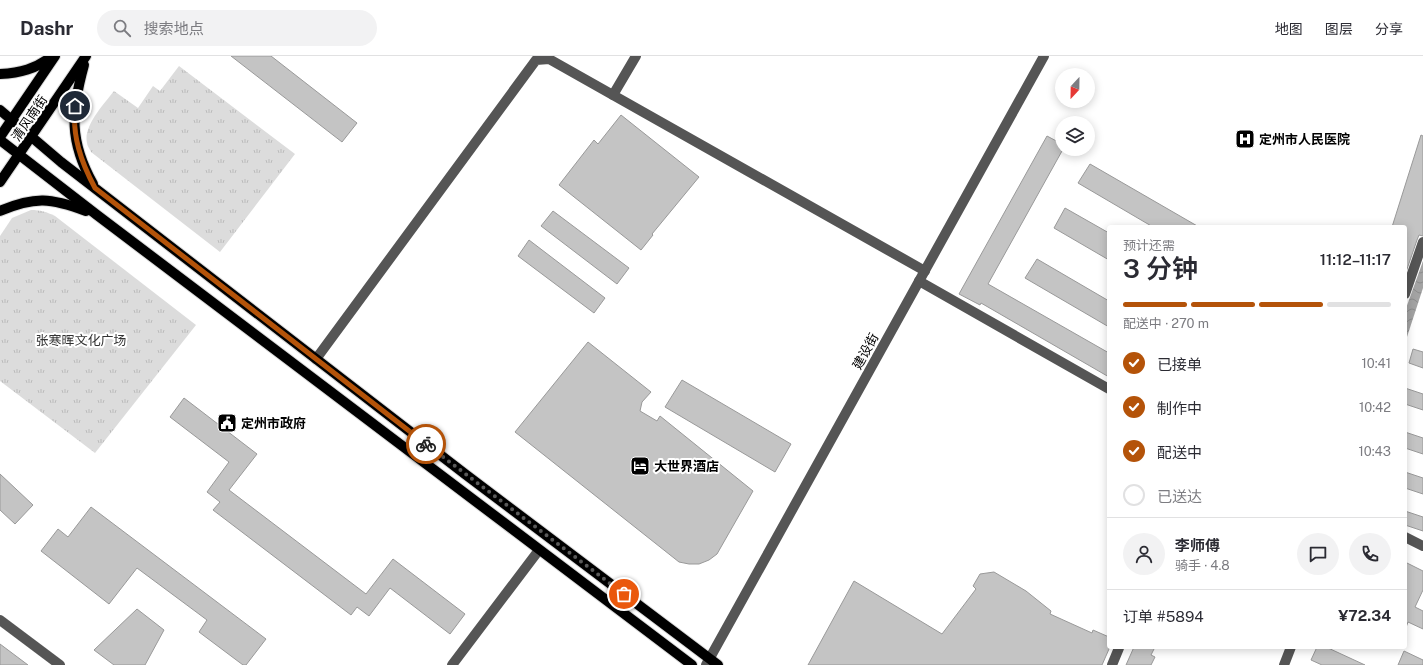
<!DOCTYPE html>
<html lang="zh">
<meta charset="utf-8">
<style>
:root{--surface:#fff;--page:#f2f2f3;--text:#2b2b33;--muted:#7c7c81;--line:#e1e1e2;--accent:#b45309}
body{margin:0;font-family:"Public Sans","Noto Sans SC",sans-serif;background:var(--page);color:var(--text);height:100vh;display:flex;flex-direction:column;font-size:15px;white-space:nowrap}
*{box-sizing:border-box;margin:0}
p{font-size:13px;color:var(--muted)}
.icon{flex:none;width:22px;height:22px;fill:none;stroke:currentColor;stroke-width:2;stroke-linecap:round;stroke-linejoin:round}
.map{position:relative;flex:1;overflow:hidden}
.sheet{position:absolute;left:1107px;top:169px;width:300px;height:424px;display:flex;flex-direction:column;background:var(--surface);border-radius:4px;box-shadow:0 2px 10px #0003}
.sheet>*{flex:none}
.needle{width:26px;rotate:202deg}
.buttons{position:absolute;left:1055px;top:12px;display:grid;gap:8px}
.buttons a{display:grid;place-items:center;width:40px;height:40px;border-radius:50%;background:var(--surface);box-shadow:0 2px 10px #0003;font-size:20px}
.pin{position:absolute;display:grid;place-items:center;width:34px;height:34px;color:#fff;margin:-17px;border:2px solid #fff;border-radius:50%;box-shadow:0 1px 4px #0007}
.courier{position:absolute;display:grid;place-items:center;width:40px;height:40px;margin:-20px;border:3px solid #b45309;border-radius:50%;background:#fff;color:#222;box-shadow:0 1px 5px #0007}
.summary em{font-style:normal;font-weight:600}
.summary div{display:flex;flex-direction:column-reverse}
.summary{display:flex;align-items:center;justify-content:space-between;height:68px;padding:0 16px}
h1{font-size:26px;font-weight:600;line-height:30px}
.bar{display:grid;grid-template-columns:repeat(4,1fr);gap:6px 4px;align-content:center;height:48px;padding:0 16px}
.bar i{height:5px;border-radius:3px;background:var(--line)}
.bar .on{background:var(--accent)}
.bar p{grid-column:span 4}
.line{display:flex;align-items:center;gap:10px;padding:0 16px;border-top:1px solid var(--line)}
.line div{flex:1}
.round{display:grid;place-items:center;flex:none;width:42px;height:42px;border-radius:21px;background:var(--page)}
ol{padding:0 16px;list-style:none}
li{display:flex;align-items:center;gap:12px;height:44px}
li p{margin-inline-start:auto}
li .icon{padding:4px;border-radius:50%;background:var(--accent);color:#fff;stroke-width:4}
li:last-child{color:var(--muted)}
li i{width:22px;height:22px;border:2px solid var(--line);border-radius:50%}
header{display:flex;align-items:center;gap:24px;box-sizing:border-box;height:56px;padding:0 20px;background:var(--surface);border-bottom:1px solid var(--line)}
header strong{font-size:19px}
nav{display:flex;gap:22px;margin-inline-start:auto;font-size:14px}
.search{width:280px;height:36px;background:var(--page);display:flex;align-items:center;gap:10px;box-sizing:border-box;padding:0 14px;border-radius:22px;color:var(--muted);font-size:15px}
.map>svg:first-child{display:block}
.grass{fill:url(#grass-tufts)}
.water{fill:url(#water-waves)}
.building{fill:#c4c4c4;stroke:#999}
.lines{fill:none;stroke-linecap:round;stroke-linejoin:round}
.major-casing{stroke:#dbdbdb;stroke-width:12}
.minor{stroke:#555;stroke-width:10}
.major{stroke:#000;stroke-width:10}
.done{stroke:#595959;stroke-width:4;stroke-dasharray:0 7.2}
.route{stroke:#b45309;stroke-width:5}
.labels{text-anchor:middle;stroke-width:4;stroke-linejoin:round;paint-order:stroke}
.street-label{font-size:13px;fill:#000;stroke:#fff}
.poi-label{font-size:13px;font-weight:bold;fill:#000;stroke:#fff;text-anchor:start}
.park-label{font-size:13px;fill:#333;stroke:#fff}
</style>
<header>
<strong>Dashr</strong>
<div class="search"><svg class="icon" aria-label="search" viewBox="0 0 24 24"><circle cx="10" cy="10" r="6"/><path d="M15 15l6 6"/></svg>搜索地点</div>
<nav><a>地图</a><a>图层</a><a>分享</a></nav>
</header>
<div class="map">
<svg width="1423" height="609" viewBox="0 0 1423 609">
<defs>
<pattern id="grass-tufts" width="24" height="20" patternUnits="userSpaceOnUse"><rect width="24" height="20" fill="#dcdcdc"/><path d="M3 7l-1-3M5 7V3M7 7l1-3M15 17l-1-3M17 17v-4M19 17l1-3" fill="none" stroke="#bbb"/></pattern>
<pattern id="water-waves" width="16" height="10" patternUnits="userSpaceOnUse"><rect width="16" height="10" fill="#a3a3a3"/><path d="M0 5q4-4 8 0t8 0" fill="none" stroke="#8b8b8b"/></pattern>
</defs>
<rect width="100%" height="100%" fill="#fff"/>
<g class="grass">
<path d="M179,10L295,98L220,196L91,96C90,93 87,90 87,87C83,70 104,48 114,35L138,52L153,30L160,35Z"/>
<path d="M31,154C40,154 47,156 55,160L196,269L95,397L0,325V180L12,162Z"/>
</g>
<polygon class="water" points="1423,205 1423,232 1405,287 1405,255"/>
<g class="building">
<polygon points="231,0 271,0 357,67 342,86"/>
<polygon points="621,59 699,121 652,178 653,179 641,194 559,129 594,84 598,88"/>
<polygon points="1421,79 1423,80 1423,180 1419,179 1417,184 1406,216 1405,171 1392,171"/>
<polygon points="1047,80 1062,88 1062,95 988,228 1109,297 1109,321 981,247 980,249 959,238"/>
<polygon points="1090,108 1199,171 1153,171 1078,127"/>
<polygon points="1065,152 1109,177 1109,204 1054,172"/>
<polygon points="553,155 629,212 617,228 541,170"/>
<polygon points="529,184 605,242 594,257 518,200"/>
<polygon points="1037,203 1109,245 1109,271 1025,222"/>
<polygon points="588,286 651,336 642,346 640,355 657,365 660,360 753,435 717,498 709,504 699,508 689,508 679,506 515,376"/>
<polygon points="1413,293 1423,296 1423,312 1409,307"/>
<polygon points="682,324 791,388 775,416 665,351"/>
<polygon points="1405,332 1423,338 1423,354 1405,348"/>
<polygon points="184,342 257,398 229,434 366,538 393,503 465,558 450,578 390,532 369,560 357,551 351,559 213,454 220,446 207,436 229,406 170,361"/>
<polygon points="1405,376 1423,382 1423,398 1405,392"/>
<polygon points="1405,416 1423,422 1423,438 1405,432"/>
<polygon points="0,418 33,449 15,468 0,454"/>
<polygon points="91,451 266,583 246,609 243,609 199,576 207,564 137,512 109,548 41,495 58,473 68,481"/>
<polygon points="1405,455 1423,461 1423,475 1405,469"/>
<polygon points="1405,506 1423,515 1423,534 1415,551 1423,555 1423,573 1408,566 1405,574"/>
<polygon points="994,516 1026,535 1051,555 1050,558 1092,577 1093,574 1109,581 1109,593 1102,609 808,609 854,525 942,578 976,533 973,530 980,518"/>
<polygon points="137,553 164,574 145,609 114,609 94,594"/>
<polygon points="0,588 28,609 0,609"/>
<polygon points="1134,591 1155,591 1151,599 1155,601 1151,609 1126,609"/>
<polygon points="1317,591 1326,591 1365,609 1322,609 1311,604"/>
<polygon points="1404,595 1423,604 1423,609 1398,609"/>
</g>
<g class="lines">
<g class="major-casing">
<g id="major">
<path d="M84,9C71,56 69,85 93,128"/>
<path d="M0,18C20,17 36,13 52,0"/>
<polyline points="0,54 61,106 465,418 718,609"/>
<polyline points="0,81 55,0"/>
<polyline points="0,84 97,159 692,609"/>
<polyline points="0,126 86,0"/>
<path d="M0,155C35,140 51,142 86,155"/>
</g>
</g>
<g class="minor">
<polyline points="613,39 636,0"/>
<polyline points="919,225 1109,333"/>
<polyline points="1405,238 1423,186"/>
<polyline points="316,303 536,4 549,3 925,215"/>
<polyline points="1405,481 1423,490"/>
<polyline points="0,564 60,609"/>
<polyline points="452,609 539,494"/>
<polyline points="706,609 1044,0"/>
<polyline points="1112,609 1119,592"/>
<polyline points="1284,609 1291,591"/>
</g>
<use href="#major" class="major"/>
</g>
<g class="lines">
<polyline class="done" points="426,388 624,538"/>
<path class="route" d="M75,50C72,80 81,106 95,132L426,388"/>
</g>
<defs>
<g id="hospital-square" transform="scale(1)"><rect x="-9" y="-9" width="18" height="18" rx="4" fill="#000" stroke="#fff"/><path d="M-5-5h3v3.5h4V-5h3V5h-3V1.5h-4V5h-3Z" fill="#fff"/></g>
<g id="civic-square" transform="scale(1)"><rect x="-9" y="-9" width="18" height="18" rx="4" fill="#000" stroke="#fff"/><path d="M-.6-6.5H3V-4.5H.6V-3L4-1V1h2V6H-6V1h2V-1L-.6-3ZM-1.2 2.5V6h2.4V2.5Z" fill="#fff"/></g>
<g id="hotel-square" transform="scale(1)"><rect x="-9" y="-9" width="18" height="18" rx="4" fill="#000" stroke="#fff"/><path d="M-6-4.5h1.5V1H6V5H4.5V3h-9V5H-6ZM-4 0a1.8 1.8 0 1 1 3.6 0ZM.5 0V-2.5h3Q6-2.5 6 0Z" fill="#fff"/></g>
</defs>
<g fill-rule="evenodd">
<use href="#hospital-square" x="1245" y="83"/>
<use href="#civic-square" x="227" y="367"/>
<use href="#hotel-square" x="640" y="410"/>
</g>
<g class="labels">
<g class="street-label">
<text transform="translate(29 62) rotate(-56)" y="5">清风南街</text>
<text transform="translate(865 295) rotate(-61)" y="5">建设街</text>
</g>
<g class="poi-label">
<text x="1259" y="88">定州市人民医院</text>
<text x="241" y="372">定州市政府</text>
<text x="654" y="415">大世界酒店</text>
</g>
<g class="park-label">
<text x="81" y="289">张寒晖文化广场</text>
</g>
</g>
</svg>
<div class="buttons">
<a><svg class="needle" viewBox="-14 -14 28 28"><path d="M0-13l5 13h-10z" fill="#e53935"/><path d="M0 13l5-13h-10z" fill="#7c7c81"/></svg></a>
<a><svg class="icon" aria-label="layers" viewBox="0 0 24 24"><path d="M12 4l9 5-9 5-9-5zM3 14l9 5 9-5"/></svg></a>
</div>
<div class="pin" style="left:624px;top:538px;background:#ea580c"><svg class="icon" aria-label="bag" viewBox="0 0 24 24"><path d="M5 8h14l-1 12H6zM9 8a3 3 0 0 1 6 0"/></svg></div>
<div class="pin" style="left:75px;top:50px;background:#1f2937"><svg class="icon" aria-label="home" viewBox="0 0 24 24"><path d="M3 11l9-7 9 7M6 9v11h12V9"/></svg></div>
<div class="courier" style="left:426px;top:388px"><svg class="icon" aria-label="bike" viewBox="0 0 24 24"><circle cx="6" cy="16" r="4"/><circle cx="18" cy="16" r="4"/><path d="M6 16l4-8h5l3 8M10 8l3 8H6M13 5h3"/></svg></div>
<section class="sheet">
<div class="summary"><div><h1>3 分钟</h1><p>预计还需</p></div><em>11:12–11:17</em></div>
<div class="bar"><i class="on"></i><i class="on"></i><i class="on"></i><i></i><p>配送中 · 270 m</p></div>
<ol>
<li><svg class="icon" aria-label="check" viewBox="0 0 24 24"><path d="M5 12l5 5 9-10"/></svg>已接单<p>10:41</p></li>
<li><svg class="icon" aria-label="check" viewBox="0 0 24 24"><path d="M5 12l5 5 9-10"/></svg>制作中<p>10:42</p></li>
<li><svg class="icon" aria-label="check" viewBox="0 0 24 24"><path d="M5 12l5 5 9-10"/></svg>配送中<p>10:43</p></li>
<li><i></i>已送达</li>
</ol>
<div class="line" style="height:72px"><a class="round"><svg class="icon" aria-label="person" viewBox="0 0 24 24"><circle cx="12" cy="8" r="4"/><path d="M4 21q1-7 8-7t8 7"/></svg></a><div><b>李师傅</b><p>骑手 · 4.8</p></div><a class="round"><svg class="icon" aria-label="chat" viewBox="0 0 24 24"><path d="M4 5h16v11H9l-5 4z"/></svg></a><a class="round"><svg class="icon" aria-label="phone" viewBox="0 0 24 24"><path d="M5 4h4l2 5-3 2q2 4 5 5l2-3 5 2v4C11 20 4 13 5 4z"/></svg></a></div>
<div class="line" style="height:52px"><div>订单 #5894</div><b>¥72.34</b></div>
</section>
</div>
